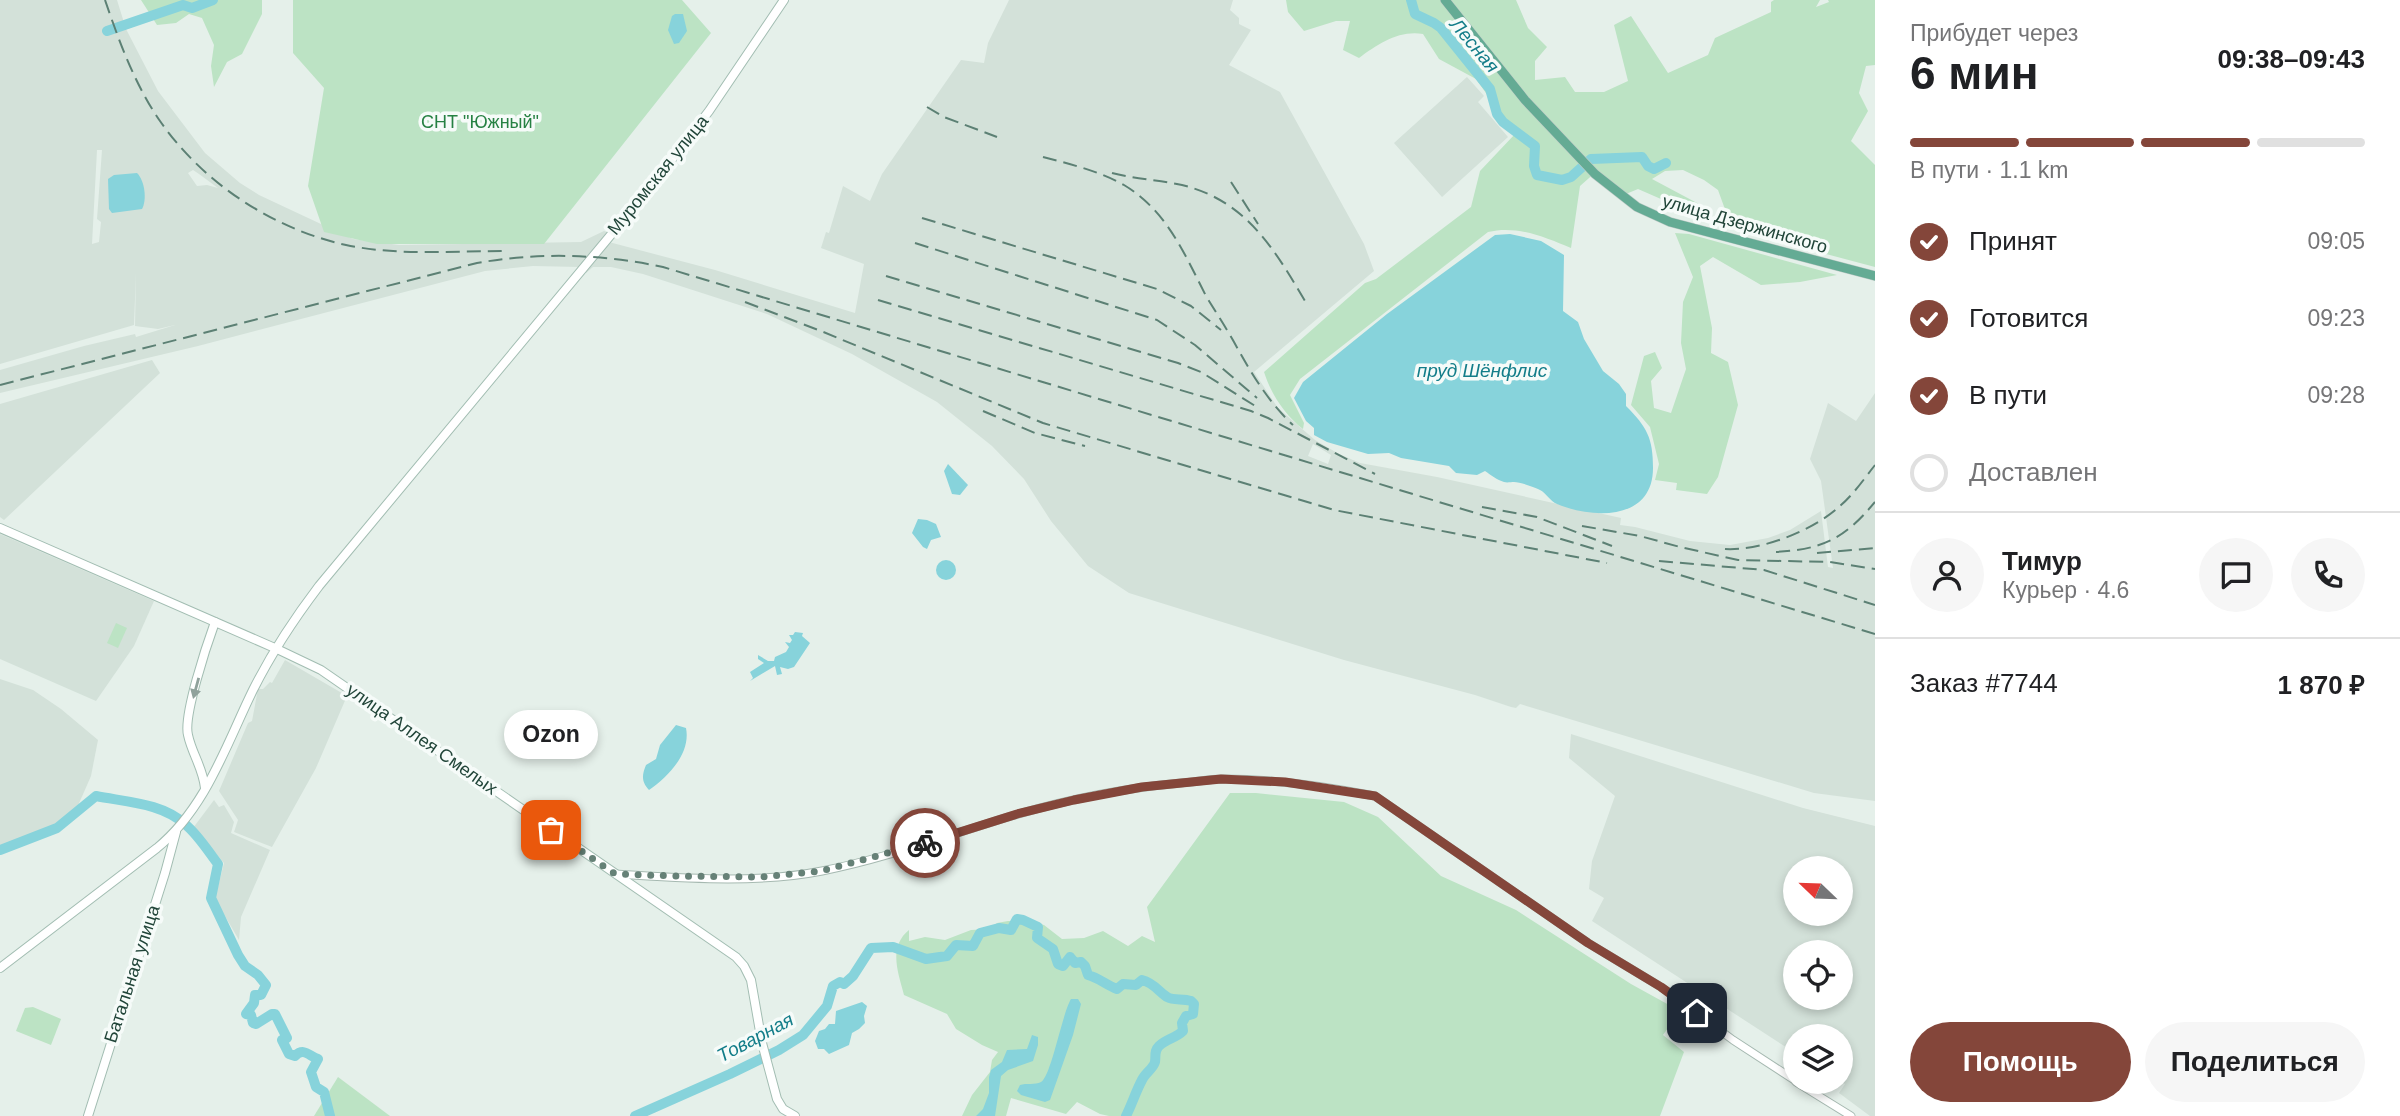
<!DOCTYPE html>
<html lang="ru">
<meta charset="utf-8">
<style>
:root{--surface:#fff;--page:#f6f6f6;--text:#202124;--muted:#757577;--line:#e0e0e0;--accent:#84463a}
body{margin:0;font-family:Helvetica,sans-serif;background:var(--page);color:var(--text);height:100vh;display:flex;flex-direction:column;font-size:26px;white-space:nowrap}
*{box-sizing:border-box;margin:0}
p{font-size:23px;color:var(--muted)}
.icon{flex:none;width:38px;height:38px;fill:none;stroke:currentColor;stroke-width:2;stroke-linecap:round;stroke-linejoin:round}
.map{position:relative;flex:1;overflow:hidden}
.drawer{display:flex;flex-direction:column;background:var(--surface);width:525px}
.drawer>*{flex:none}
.needle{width:46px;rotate:293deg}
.controls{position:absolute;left:1783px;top:856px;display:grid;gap:14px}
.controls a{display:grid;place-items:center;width:70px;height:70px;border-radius:50%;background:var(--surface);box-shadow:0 4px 10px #0003;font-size:35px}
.pin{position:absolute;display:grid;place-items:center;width:60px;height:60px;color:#fff;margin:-30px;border-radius:14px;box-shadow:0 4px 10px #0006}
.courier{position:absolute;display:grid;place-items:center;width:70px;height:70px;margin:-35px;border:5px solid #84463a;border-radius:50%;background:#fff;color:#222;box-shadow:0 2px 9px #0007}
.bubble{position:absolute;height:49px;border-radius:24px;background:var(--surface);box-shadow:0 4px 10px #0003;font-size:23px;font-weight:700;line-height:49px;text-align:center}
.summary em{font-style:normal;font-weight:700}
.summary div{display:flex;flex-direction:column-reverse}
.summary{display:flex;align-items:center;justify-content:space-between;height:119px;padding:0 35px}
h1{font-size:46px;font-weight:700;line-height:52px}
.bar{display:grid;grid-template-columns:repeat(4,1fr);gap:10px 7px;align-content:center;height:84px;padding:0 35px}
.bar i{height:9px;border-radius:5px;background:var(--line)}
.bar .active{background:var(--accent)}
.bar p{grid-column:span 4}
.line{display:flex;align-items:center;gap:18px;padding:0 35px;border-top:2px solid var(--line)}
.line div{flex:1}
.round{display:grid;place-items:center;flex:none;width:74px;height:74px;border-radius:37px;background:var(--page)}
ol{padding:0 35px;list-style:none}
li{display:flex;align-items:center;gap:21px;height:77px}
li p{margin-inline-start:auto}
li .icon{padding:7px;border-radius:50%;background:var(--accent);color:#fff;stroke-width:4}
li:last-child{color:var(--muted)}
li i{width:38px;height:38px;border:4px solid var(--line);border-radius:50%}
.cta{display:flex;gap:14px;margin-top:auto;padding:14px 35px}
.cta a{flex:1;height:80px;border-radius:42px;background:var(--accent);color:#fff;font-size:28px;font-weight:700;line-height:80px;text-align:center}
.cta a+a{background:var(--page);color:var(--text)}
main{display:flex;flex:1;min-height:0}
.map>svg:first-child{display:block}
.built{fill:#d3e1d9;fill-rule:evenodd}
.green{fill:#bce3c4}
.water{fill:#87d3db}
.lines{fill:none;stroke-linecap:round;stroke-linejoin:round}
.river{stroke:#87d3db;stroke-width:10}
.tertiary-casing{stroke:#a6b9b1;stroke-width:9}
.secondary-casing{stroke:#a2bdb2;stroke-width:10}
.primary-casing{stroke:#c1cbc8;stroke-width:10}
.tertiary{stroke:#fff;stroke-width:7}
.secondary{stroke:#fff;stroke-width:8}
.primary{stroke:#64ab94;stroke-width:9}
.rail{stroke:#5c8074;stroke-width:2;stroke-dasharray:14 7;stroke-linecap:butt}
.oneway{fill:#90a29c}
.done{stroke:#668177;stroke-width:7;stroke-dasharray:0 12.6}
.route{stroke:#84463a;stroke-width:9}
.labels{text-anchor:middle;stroke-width:7;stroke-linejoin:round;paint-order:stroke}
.park-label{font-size:18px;fill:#268143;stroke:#f6fbf9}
.street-label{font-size:18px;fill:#214539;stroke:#f6fbf9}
.water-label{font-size:19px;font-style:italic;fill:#137d89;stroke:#f6fbf9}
</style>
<main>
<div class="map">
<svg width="1875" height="1116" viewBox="0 0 1875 1116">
<rect width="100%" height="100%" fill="#e5f0ea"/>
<g class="built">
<path d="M0,0H117L126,29L158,91L205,153L240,183L259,195L353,239L399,245L581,242L604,231L607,232L580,267L533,266L485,271L198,346L0,393V370L84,346L135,334L136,337L175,325L158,329L135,326L136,273L134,325L0,364ZM97,150H102L97,219L101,222L99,242L92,244ZM193,170L199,174L218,188L207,185L197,186L188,173Z"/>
<path d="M1009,0H1233L1230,10L1239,18V24L1251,30L1229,65L1280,92L1364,244L1374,271L1254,372L1278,408L1315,440L1339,454L1360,463L1437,477L1621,518L1620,525L1635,527L1690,541L1730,545L1768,538L1790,530L1821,511L1828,567L1833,568L1821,481L1810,459L1828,403L1856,421L1875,393V801L1814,793L1520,704L1516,708L1511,707L1475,695L1344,660L1129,593L1088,566L1051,521L1024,479L992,446L937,402L852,354L767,314L643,274L611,267H593L586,273L582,269L605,241L715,270L855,313L864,264L821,248L826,232L829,233L843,186L870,201L882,174L961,60L984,63L988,43ZM1313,444L1331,455L1328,464L1308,456Z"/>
<polygon points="1467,77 1484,96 1478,102 1508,137 1442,197 1394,143"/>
<polygon points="152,360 160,373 4,520 0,517 0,404"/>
<polygon points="0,534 154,601 134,646 96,701 0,659"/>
<polygon points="285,660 347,696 316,768 272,847 234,832 238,820 219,791 248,723 252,721 258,689 263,689 270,682 272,683"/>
<polygon points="0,679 33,690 61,709 98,740 91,776 73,817 0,854"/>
<path d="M1571,734L1803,808L1875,826V1116H1870L1839,1093L1845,1084L1841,1082V1036H1796L1795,1053L1592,921L1604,898L1589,889L1592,861L1615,796L1569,758ZM1796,868H1841V914H1796ZM1796,952H1841V998H1796Z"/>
<polygon points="214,800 219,807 224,805 234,822 231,833 270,850 241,917 239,940 215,899 224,863 193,828"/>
</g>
<g class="green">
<polygon points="141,0 262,0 262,14 242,54 227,62 214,87 211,66 214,45 202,18 189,14 176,23 157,25"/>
<polygon points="293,0 682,0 711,33 544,244 377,244 324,232 308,186 324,88 293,53"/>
<path d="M1286,0H1516L1528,28L1547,47L1535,61V80L1565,77L1575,92H1604L1628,81L1614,25L1631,16L1668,73L1708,55L1715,38L1771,12V2L1774,0H1820L1816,7L1829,2L1828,0H1875V65L1866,66L1859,93L1868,111L1851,141L1875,165V267L1811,250L1740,225L1726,212L1718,190L1704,180L1683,170L1665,171L1652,179L1712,211L1709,220L1638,189L1626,194L1597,171L1580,186L1571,248C1544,237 1517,225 1488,232L1300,379L1290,395L1304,423L1303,429C1285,415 1271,394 1264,372L1365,283L1376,279L1471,207L1480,171L1515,134L1476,79L1439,59L1423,34C1399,30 1378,44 1359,58L1343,50L1350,21H1336L1304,31L1288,12Z"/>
<polygon points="1675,233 1689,234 1837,275 1800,282 1761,285 1713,257 1700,266 1712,328 1711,353 1728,362 1738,405 1718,477 1707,494 1676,490 1677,483 1655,480 1659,464 1650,427 1631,405 1644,356 1655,352 1662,368 1651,381 1654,408 1671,413 1686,369 1681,343 1683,302 1693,277"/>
<polygon points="116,623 127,628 118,648 107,643"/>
<path d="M1230,793H1256L1344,802L1378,817L1441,876L1516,910L1631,984L1680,1011L1663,1035L1684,1052L1660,1116H1109L1100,1114L1077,1102L1066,1114L1011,1098L1006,1116H962L972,1095L990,1072L992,1060L998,1052L982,1045L956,1029L947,1014L904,995C898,972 888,947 909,930V941L925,937L945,940L971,930L990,929L997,923L1008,921H1023L1044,925L1062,939L1084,938L1103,931L1128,946L1142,936L1155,942L1147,907Z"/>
<polygon points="33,1007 61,1019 51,1045 16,1031 25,1008"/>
<polygon points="338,1077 390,1116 314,1116"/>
</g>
<g class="water">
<polygon points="675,14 683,14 687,31 679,43 674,44 668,30 672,16"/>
<path d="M137,173C145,181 147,200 142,209L112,213L109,209L108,179L114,175Z"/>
<path d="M1510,234L1541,241L1564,255L1563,311L1578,322L1584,339L1603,371L1619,384L1626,394V406C1647,427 1653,438 1653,468C1653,521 1593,519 1557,504C1550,501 1546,493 1540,490C1534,487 1520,482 1514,482C1511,482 1507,483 1504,482C1497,480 1491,475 1485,471L1477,475L1456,473L1449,466L1401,458L1389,453L1368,454L1327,442L1314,435V428L1306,421L1294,398L1303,382L1387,314L1495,235Z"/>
<polygon points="948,464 968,485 960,495 952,494 944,471"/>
<polygon points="918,519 927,520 936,524 941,537 931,540 927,549 923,547 912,533"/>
<circle cx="946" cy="570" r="10"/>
<polygon points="795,632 803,633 802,636 810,643 794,667 788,669 780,667 782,674 777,675 775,666 750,681 753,678 750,672 764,663 758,659 758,655 768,661 774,661 775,657 786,652 789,647 785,642 790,643 792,640 789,635 793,635"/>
<path d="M676,725L686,728C691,753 669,776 649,790C641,781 642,775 646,765L656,759L660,745Z"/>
<path d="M1071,999H1078L1081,1004L1073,1035L1050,1100L1045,1102L1021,1095L1017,1091L1020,1085C1026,1083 1035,1085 1041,1082C1051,1077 1062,1014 1071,999Z"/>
<polygon points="862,1002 867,1006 864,1016 865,1023 859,1029 852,1033 849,1045 829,1054 824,1049 818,1049 815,1041 819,1031 825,1029 829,1024 835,1024 836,1011"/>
<polygon points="1032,1035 1038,1037 1038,1045 1033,1061 1008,1070 1001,1076 995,1116 976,1116 983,1109 989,1093 989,1077 991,1070 1002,1062 1007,1050 1027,1049"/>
</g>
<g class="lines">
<g class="river">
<polyline points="1411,0 1415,14 1434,23 1441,28 1490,89 1497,114 1503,122 1535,146 1534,166 1537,175 1562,180 1571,177 1591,159 1642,157 1648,166 1654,169 1666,163"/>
<polyline points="107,31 183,5 192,8 213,0"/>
<path d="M0,850L57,828L96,796C126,802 163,803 186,825C198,835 208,851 218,864L211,898L238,955L245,966L258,975L266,985L261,995H255L254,1003L246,1014L251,1015L253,1023L256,1024L272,1014H275L287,1038L282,1040L289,1054L295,1056C304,1047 309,1056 318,1059L311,1072L316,1087L324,1092L330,1116"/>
<path d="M635,1116L730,1074L779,1050L803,1035L827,1006L833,986L840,982L844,984L853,976L871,948L893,947L926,959L947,956L956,945L973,946L980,933L999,928L1011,930L1017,919L1023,920L1038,927L1037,938L1053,949L1058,964L1063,966L1070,957L1075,963L1081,962L1085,966L1088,975C1099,978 1106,985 1117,989L1123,984L1136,985L1142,980C1154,983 1158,991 1167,997C1174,1001 1183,998 1191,1001L1194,1004L1193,1014L1186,1016L1182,1023L1183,1031C1176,1038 1166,1039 1159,1046C1154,1051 1156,1055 1155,1062C1153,1069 1145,1073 1142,1080C1136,1091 1132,1104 1126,1116"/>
</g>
<g class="tertiary-casing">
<g id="tertiary">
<path d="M616,874C683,878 756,884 822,871C888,858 951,834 1015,815C1069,799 1125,788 1181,783C1195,782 1209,779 1223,779C1274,779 1325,786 1375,796L1588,943L1661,987L1733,1040L1796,1081"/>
<polyline points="1796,1082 1851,1116"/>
</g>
</g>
<g class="secondary-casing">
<g id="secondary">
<polyline points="0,528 277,649 321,670 736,957 744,966 751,980 762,1043 777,1099 783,1109 795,1116"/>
<path d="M205,788C203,768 192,754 188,735C183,716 207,644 215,622"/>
<path d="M0,968L157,848C206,808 226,745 253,690C272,652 294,619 319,586L649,189L709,111L784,0"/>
<polyline points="88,1116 165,873 176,832"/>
</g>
</g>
<g class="primary-casing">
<polyline id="primary" points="1445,0 1525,100 1595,174 1637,207 1670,222 1875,276"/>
</g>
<use href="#tertiary" class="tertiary"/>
<use href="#secondary" class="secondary"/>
<use href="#primary" class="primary"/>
<g class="rail">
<path d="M105,0C119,41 135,85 160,121C203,183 273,229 346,245C398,256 453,251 506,251"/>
<polyline points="927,107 944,117 997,137"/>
<path d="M1043,157C1070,164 1099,171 1124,185C1167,211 1184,253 1206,296C1215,311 1225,326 1234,342C1250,371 1268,402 1293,425"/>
<path d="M1112,173C1135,179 1159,180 1182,185C1248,201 1276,252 1308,306"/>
<polyline points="1231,182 1258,224"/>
<polyline points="922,218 1157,289 1191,306 1221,330"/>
<polyline points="915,243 1157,320 1195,345 1257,398"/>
<polyline points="886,276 1178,363 1201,372 1260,409"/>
<polyline points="878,300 1251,411 1268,418 1375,474"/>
<polyline points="745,302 821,331 1043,423 1334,510 1607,563"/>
<path d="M0,385L477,263C540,252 601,254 663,267L1875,634"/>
<polyline points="983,411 1035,433 1085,446"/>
<polyline points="1482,507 1537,517 1612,546"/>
<polyline points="1582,526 1640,536 1680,547 1738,560 1830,562 1875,569"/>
<path d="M1725,549C1761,551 1813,531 1840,506C1853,495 1864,479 1875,465"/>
<path d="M1776,552C1824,549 1844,539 1875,502"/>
<polyline points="1817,553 1875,548"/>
<polyline points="1659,561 1764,570 1875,605"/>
</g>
</g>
<defs><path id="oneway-solid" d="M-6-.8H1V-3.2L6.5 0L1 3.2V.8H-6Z" transform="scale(1.75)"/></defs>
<use class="oneway" href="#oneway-solid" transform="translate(196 688) rotate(105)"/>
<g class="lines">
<polyline class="done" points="551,830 615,874 675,876 761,877 821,871 925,843"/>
<polyline class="route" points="925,843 1017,814 1074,800 1142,787 1221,779 1285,782 1375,796 1588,943 1661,987 1697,1013"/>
</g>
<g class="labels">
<g class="park-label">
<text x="480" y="128">СНТ "Южный"</text>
</g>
<g class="street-label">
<text transform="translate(658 175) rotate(-51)" y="6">Муромская улица</text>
<text transform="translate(1745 224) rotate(16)" y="6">улица Дзержинского</text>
<text transform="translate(422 739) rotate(35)" y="6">улица Аллея Смелых</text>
<text transform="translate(132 974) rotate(-72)" y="6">Батальная улица</text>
</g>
<g class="water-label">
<text transform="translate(1475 45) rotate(50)" y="7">Лесная</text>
<text x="1482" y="377">пруд Шёнфлис</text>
<text transform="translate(755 1037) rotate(-28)" y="7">Товарная</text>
</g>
</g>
</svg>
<div class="controls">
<a><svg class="needle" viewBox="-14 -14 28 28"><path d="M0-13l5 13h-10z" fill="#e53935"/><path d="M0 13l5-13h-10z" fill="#757577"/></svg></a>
<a><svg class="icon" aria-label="locate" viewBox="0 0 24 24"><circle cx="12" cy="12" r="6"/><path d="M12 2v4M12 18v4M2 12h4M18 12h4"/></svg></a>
<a><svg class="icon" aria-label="layers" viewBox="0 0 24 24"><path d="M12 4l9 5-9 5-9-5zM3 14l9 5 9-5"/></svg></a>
</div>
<div class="pin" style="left:551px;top:830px;background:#ea580c"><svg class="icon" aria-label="bag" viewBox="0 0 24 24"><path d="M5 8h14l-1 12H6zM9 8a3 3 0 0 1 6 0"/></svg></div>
<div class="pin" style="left:1697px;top:1013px;background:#1f2937"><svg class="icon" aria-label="home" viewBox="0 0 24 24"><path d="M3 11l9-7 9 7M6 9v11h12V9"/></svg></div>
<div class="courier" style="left:925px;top:843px"><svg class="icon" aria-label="bike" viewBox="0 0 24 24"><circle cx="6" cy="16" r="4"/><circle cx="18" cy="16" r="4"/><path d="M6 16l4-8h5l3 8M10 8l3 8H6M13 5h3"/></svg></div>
<div class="bubble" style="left:504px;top:710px;width:94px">Ozon</div>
</div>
<section class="drawer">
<div class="summary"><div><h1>6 мин</h1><p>Прибудет через</p></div><em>09:38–09:43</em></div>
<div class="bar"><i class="active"></i><i class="active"></i><i class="active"></i><i></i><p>В пути · 1.1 km</p></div>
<ol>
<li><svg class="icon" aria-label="check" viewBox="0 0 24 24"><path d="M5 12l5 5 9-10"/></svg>Принят<p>09:05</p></li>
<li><svg class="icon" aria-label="check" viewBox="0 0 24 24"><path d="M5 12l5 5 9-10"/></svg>Готовится<p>09:23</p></li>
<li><svg class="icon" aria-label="check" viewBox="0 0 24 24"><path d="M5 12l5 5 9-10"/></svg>В пути<p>09:28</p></li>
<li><i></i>Доставлен</li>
</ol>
<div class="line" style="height:126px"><a class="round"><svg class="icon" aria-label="person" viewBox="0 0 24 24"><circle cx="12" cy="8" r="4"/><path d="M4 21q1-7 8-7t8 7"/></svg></a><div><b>Тимур</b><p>Курьер · 4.6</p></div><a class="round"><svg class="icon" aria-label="chat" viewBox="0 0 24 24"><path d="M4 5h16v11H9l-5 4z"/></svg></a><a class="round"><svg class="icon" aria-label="phone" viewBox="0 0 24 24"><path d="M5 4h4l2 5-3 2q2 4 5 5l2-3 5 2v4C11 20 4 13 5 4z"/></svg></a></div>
<div class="line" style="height:91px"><div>Заказ #7744</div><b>1 870 ₽</b></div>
<div class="cta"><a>Помощь</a><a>Поделиться</a></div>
</section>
</main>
